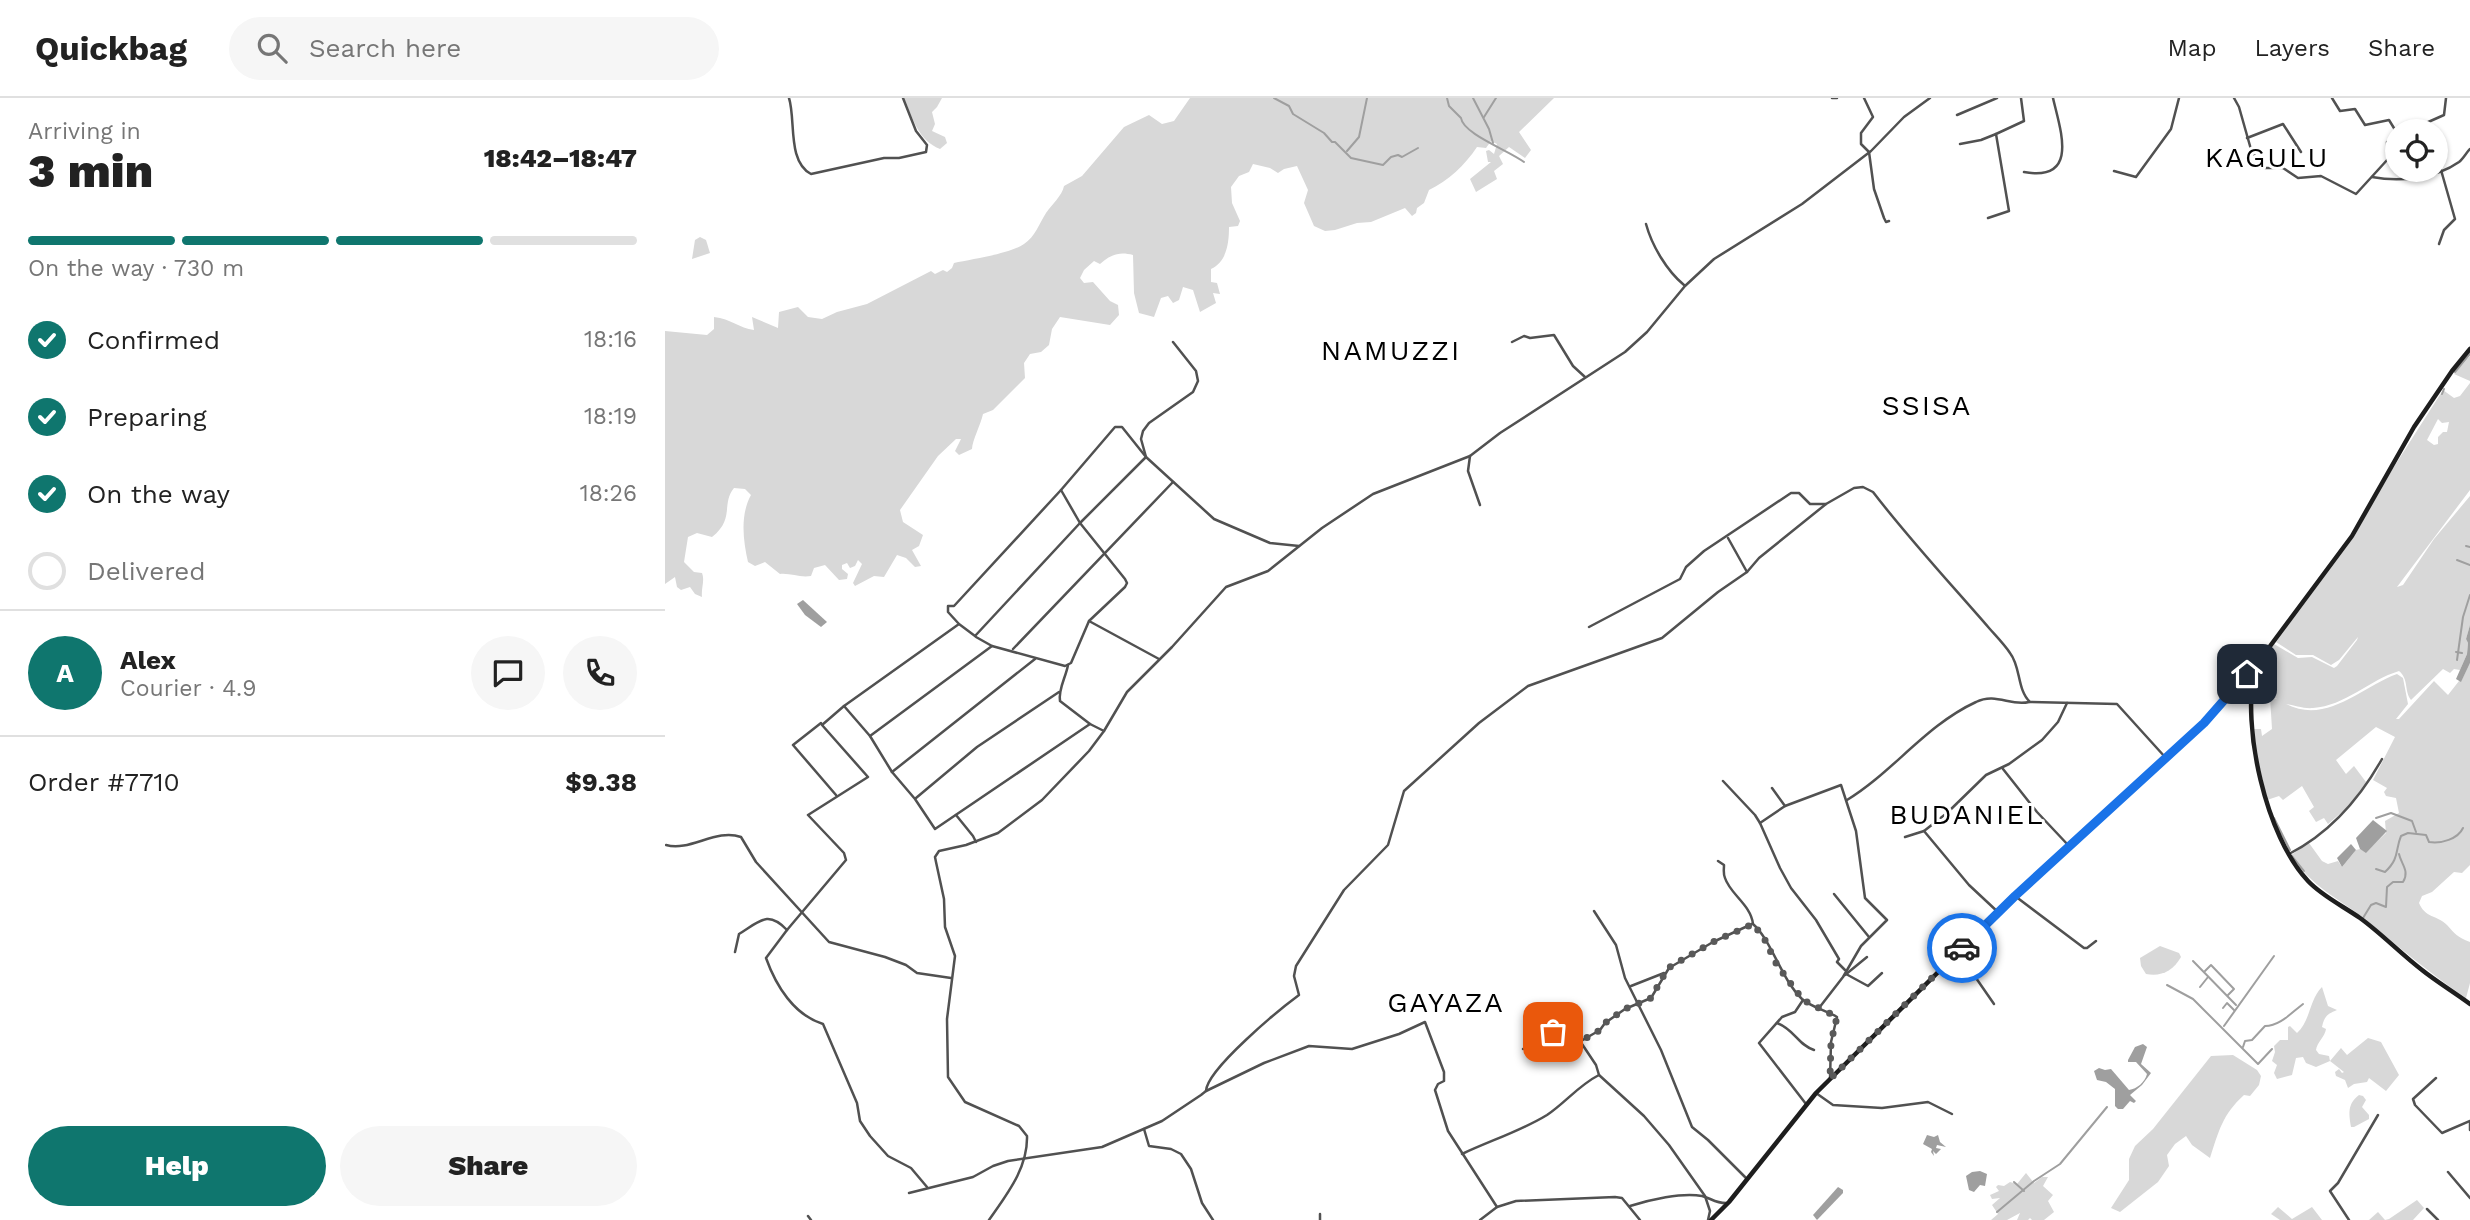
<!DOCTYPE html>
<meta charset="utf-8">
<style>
:root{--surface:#fff;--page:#f6f6f6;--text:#222;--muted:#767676;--line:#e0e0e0;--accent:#0f766e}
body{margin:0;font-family:"Work Sans",sans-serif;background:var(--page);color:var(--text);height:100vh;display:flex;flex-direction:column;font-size:26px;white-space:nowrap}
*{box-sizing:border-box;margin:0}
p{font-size:23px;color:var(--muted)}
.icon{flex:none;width:38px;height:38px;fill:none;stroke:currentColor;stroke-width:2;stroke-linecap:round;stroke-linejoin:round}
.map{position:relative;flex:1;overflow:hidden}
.panel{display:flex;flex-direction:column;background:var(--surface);width:665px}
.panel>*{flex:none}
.buttons{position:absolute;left:1720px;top:21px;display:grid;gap:14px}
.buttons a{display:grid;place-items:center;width:63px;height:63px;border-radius:50%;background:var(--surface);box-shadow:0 2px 5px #0004;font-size:35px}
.pin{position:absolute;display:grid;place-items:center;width:60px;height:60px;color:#fff;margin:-30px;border-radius:14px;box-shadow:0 4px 10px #0006}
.courier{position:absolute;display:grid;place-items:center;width:70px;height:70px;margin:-35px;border:5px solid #1a73e8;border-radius:50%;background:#fff;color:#222;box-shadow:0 2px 9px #0007}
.summary em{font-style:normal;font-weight:800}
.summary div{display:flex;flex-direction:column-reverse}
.summary{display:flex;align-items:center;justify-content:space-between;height:119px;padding:0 28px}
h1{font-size:46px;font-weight:800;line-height:52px}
.bar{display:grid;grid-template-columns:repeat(4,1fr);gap:10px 7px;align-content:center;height:84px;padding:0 28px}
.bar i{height:9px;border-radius:5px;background:var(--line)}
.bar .current{background:var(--accent)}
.bar p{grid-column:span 4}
.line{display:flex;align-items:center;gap:18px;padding:0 28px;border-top:2px solid var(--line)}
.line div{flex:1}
.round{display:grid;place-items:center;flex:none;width:74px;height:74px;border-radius:37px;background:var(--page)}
ol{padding:0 28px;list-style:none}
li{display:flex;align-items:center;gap:21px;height:77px}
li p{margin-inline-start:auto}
li .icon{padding:7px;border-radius:50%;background:var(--accent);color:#fff;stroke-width:4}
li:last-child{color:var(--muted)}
li i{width:38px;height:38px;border:4px solid var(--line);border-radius:50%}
.button{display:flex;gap:14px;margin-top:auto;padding:14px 28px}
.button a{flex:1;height:80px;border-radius:42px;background:var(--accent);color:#fff;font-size:28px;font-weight:800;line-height:80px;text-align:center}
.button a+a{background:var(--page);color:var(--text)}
header{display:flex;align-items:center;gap:42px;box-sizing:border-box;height:98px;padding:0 35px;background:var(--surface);border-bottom:2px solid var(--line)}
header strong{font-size:33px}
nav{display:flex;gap:38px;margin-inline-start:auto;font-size:24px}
.search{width:490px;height:63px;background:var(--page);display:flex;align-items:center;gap:18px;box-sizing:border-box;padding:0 24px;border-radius:38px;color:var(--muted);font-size:26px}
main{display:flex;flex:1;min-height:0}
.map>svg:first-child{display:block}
.green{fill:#d8d8d8;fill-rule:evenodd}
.water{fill:#9f9f9f}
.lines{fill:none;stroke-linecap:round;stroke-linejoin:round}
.stream{stroke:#9f9f9f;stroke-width:2}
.street{stroke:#515151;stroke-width:2.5}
.secondary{stroke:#1e1e1e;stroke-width:4.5}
.done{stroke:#595959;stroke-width:7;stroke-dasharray:0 12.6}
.route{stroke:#1a73e8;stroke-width:9}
.labels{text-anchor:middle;stroke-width:6;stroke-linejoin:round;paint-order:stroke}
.quarter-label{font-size:28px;letter-spacing:2px;fill:#000;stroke:#fff}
</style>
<header>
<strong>Quickbag</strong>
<div class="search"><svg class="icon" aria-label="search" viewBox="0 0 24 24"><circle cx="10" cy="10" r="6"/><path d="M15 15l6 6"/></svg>Search here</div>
<nav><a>Map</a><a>Layers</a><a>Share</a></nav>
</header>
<main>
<section class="panel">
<div class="summary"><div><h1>3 min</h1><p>Arriving in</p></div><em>18:42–18:47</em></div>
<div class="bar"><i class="current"></i><i class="current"></i><i class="current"></i><i></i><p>On the way · 730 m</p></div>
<ol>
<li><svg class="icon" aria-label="check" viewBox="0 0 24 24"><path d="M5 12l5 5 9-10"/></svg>Confirmed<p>18:16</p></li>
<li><svg class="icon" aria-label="check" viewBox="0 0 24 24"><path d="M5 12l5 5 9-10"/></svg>Preparing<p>18:19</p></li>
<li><svg class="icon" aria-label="check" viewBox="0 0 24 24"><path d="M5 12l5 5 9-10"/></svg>On the way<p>18:26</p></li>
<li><i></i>Delivered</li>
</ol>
<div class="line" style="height:126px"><b class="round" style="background:var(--accent);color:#fff">A</b><div><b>Alex</b><p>Courier · 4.9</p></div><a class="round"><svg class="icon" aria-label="chat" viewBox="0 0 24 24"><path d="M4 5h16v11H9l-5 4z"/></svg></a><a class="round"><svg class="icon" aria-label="phone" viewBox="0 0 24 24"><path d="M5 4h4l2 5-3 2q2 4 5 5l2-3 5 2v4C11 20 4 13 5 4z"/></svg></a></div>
<div class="line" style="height:91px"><div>Order #7710</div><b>$9.38</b></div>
<div class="button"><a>Help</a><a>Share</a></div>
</section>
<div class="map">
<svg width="1805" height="1122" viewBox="0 0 1805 1122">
<rect width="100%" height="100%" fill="#fff"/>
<g class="green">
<path d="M239,0H277L272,9L267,14L270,26L267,33L280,39L282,45L275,51C253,42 248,21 239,0Z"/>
<path d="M525,0H889L854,34L866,52L860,60L844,49L834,58L838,66L829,73L832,81L811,94L805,81L826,64H823L821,53L824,52L829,56L832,46L826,43L821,50L812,49C800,67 783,83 764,92L759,105L752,110L751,115L747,118L740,110L706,124L692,125L670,132L660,133L649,128L639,105L643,92L632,68L619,71L613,75L605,70L588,66L584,74L574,78L566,89L567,105L575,123L573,128L564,129C564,144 562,164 546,171V184L552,185L555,196L548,195L551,205L535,214L528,192L518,189L514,202L508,205L503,198L496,200L489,219L474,215L469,195L468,157C454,153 445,157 435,166L429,163L419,172L415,180L419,185L428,184L445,203L453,207L454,217L445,227L395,219L387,231L384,247L376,254L365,256L359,265L360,280L328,312L318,316C316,326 307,343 307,351L294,357L290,353L296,341H291L273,358L235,412L238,424L258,437L254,448L247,452L256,468L250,469L241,460L232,457L219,479L209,478L190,488L188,485L197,466L193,462L190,468L185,470L182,465L177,467V471L183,476L182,481L174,482L160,467L149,470L146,478C135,480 126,475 115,476L100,464L90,468L83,464C78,442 75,417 86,397L80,391L69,390C56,406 70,421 47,439L32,435L23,439L19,464L29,474L37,475C40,483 36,490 37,499L30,496L25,489L16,492L12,489L10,479L0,486V233L42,237L49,231V219C66,221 74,230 89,232L87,219L113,230L114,214L133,209L143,219L157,221L172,214L202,206L266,173L270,176L278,172L282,174L287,170L289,165C307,161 344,156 359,146C370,139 374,126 381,115C387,106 397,98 399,88L417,78L459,29L484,17L497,26L509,23Z"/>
<polygon points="35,139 41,142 45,155 27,161 30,142"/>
<polygon points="1805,258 1805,283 1789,276"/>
<path d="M1805,285V392L1732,489L1738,487L1769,441L1805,398V527L1801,541L1803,545L1802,556L1795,572L1789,571L1785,575L1778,571L1746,602C1739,593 1744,581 1734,573C1704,582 1680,608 1648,610C1639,611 1629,607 1621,606C1662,627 1696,589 1732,576L1738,580L1743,606L1731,621H1734L1769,583L1783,597L1794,583H1796L1805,565V767L1797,775L1789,774L1767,794L1757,798L1754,805C1760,820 1772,817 1782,827C1790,836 1792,839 1805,844V885L1801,900C1766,876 1735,850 1702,823C1674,800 1646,789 1626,757L1644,745L1657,763L1663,766L1673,763L1677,769L1691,752L1695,751L1701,754L1721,735L1720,723L1734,715L1731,700L1721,698L1719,694L1722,690L1708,682L1730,639L1711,629L1671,662L1681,676L1689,668L1701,684L1685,707L1663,726L1659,720L1651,724L1644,713L1649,709L1637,688L1618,702L1614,698L1602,702L1590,648L1589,631H1596L1597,638L1607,631L1605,599L1612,601L1598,593L1588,591L1592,569L1609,546L1633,560L1647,559L1669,570L1672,568L1692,542L1693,539L1674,562L1666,567L1648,557H1631L1611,544L1689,439L1718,386L1778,292L1789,300L1795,298ZM1773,321L1777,325L1784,324L1782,334H1778L1773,339V346L1769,347L1762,342Z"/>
<path d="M1495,848L1514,855L1516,859C1508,873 1496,879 1481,876L1476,868L1475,860Z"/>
<path d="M1657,889L1663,908L1672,912C1662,916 1659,919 1657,929L1661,931C1660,939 1652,944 1651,952L1654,956L1664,958L1665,963L1676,950L1682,957L1703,940L1716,944L1734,977L1721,993L1704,980L1702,984L1689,986L1683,990L1680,982L1671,978L1670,974L1674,971L1677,975L1679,974L1665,963L1651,969L1641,965L1638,959L1631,960L1627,977L1612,981L1609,975L1612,967L1607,963L1610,954L1609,948L1615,942H1623V929L1625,928L1632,935C1646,922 1644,902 1657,889Z"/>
<path d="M1568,957L1592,972L1596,978L1594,987L1585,998L1579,997C1557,1017 1554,1033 1545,1060L1527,1047L1521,1038L1510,1046L1502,1057L1504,1068L1493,1084L1455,1114L1446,1110L1464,1082V1061L1470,1048L1488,1031L1546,958Z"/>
<path d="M1694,997L1698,998L1701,1002L1697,1009L1704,1017V1021L1689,1029H1686C1684,1016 1682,1006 1694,997Z"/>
<polygon points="1361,1075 1369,1085 1377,1079 1383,1079 1378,1088 1388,1097 1383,1103 1389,1114 1379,1122 1367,1122 1365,1120 1363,1122 1352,1122 1355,1115 1342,1122 1326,1122 1333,1116 1327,1107 1335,1100 1327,1101 1325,1097 1334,1093 1331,1089 1333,1087 1339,1088 1345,1084 1352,1086"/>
<polygon points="1752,1102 1759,1110 1748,1122 1704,1122 1713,1114 1720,1122 1724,1121"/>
<polygon points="1613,1109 1627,1121 1647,1109 1657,1122 1615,1122 1606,1116"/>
</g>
<g class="water">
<polygon points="138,502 162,524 156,529 140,517 132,506"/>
<polygon points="1805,527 1805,565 1796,584 1791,581 1802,556 1803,545 1801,541"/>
<polygon points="1708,722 1722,733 1701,755 1695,751 1691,740"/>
<polygon points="1686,746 1691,752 1677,769 1672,760"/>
<path d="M1478,946L1482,949L1476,966L1486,975L1477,987L1465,997L1471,1003L1469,1005L1465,1003L1458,1011H1453L1450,1008V991L1441,984L1432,982L1429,973L1434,970L1440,972L1446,971L1464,992C1472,991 1480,984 1482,976L1471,964H1463V962L1470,949Z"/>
<polygon points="1262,1037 1269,1039 1273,1037 1275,1044 1281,1049 1272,1047 1271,1050 1276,1051 1271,1056 1268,1053 1269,1058 1266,1054 1267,1051 1258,1046"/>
<polygon points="1315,1073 1322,1076 1320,1088 1315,1087 1309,1094 1304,1092 1301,1078 1307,1074"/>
<polygon points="1173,1089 1178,1092 1178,1095 1152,1122 1148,1117"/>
</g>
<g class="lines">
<g class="stream">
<polyline points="609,0 624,8 628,16 659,35 667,44 670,44 686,60 718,67 726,59 733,57 737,59 753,50"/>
<path d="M782,0L784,8L796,20C798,36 845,53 859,64"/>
<polyline points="808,0 824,31 828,45"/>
<polyline points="819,19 831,0"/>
<polyline points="682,53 694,39 702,0"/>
<polyline points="1790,274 1805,256"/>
<polyline points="1777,296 1779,291"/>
<polyline points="1801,448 1805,449"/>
<polyline points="1792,462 1805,467"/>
<polyline points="1791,554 1797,555"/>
<polyline points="1792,562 1798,519 1805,497"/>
<polyline points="1609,720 1625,752"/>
<polyline points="1711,720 1726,715 1747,723 1751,734"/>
<polyline points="1627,758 1639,773"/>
<path d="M1711,771L1720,774C1735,760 1730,752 1736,738L1743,735L1761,737L1764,744C1776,746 1793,741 1798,730"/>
<path d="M1698,820L1706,807L1711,805L1721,809L1722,789L1728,784H1738C1745,773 1736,766 1734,756"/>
<polyline points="1528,863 1571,907"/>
<polyline points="1540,873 1546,867 1569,891 1563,897"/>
<polyline points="1502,887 1528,901 1593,966 1607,951"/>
<polyline points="1535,889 1543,879"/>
<polyline points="1558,910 1562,905 1569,912"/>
<polyline points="1559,928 1609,858"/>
<path d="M1578,949L1580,943L1587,942L1600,928C1615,928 1626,915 1638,906"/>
<polyline points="1349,1084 1359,1093"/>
<polyline points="1332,1114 1369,1083 1395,1066 1442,1009"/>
</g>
<g class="street">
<path d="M124,0C131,22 122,63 146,76L219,60H234L261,54L262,47L251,33L238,0"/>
<polyline points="1167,0 1172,0"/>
<polyline points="1199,0 1208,19 1196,35 1196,46 1204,54 1209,91 1219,120 1221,124 1224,123"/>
<polyline points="1569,0 1574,9 1587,55 1591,59 1595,70 1618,70 1633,80 1656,78 1691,96 1723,61 1722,44 1732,38"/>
<polyline points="1667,0 1675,13 1690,11 1700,27 1724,22 1732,35"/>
<polyline points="1292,17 1332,0"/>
<polyline points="1743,33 1779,17 1781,0"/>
<polyline points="1582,40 1618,26 1636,54"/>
<polyline points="1295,46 1316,42 1331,36"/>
<polyline points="1449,73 1471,79 1506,31 1514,0"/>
<path d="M1359,74C1415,84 1395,31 1388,0"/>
<path d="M1707,79C1734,84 1770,81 1794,64C1798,61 1801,55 1805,51"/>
<polyline points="1323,120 1344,113 1331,36 1359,23 1356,0"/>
<path d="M981,126C987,148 1002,173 1019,187"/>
<polyline points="1774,146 1779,132 1790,121 1776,72"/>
<polyline points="508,244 531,273 533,283 528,294 484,325 478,333 476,341 481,359 549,421 605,445 634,448"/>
<polyline points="847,244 859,238 865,240 889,237 908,268 920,279"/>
<polyline points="805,358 803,373 815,407"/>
<polyline points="1063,440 1082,474"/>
<polyline points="424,523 494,561"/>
<polyline points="294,526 283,514 283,508 289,508 396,392 450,329 457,329 481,359 415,425 310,538 294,526 179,608 205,638 227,674 250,701 270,731 425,626"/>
<polyline points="924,529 1015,481 1021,469 1039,453 1126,395 1134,395 1145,406 1161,406"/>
<polyline points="311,539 327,548 400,568 406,565 424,523 460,489 462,485 460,481 415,425 396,392"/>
<polyline points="348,551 508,384"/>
<path d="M403,567C401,579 393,591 395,603L425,626L439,633"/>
<polyline points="156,625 128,647 171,697"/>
<polyline points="205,638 327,548"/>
<polyline points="1338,671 1372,714 1404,748"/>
<polyline points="227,674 370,561"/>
<polyline points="1058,683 1090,717 1095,725 1120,708 1176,687 1191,733 1200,800 1222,822 1196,848 1178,879 1154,910"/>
<polyline points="1107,690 1120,708"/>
<polyline points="251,700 312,649 394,594"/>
<path d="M1182,702C1228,674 1261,627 1311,604C1331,594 1346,609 1364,604"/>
<polyline points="291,717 308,738 311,744"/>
<polyline points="1095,725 1115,770 1126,790 1151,822 1174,861 1172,864 1180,872"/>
<polyline points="1259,733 1282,715 1321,677 1344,666 1377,642 1393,624 1402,605"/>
<polyline points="1240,739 1259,733 1304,787 1334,815"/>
<path d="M1,747C25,754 51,730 76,739L91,764L164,844L220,859L241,867L252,875L286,880"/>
<path d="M1624,756C1665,735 1695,700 1717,661"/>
<path d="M1053,763L1059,767C1059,771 1058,776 1060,780C1065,796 1086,807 1088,826C1107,843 1116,881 1137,901C1146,909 1162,913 1172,919L1166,944L1165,981"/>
<polyline points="1169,796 1204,839"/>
<polyline points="1350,798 1419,850 1422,850 1431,843"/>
<polyline points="929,813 951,847 960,880 996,952 1027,1029 1043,1042 1082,1081"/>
<path d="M122,832L101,860C111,888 129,917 158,926L192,1005L195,1023L205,1038L223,1058L246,1070L262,1089"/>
<path d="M70,854L74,836C95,823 103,812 122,832L181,762L179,755L143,717L203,679L157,627L179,608"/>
<polyline points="1293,854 1329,906"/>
<polyline points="1181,876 1203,888 1217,875"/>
<polyline points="1180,877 1202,859"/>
<polyline points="966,888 999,875"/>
<polyline points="1138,902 1130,914 1117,919 1094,945 1141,1006"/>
<path d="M1112,925C1129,931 1133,947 1149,952"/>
<polyline points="916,943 935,932 940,925 960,911 986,900 1004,870 1048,844 1087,826"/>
<polyline points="858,951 888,934 903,934 913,940 931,967 934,977 979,1018 1004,1047 1040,1098 1045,1113 1043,1122"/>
<polyline points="1771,980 1748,1001 1750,1007 1777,1035 1805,1023"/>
<polyline points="541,993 599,965 644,948 687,951 734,936 760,924 779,974 779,983 773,986 770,992 783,1033 832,1109"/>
<polyline points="1151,995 1168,1007 1217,1010 1263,1004 1287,1016"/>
<polyline points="1805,1025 1805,1032"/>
<polyline points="479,1031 484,1048 506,1051 516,1056 526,1071 537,1105 548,1122"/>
<path d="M797,1056C824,1043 856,1033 882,1017C900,1005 914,987 934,977"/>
<polyline points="1783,1074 1805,1100"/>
<path d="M244,1095L308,1079L328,1068L343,1063L437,1049L497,1023L536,997L541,993C542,971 615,911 634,897L629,878L631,868L679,792L723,747L739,693L814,625L863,588L997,540L1053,494L1082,474L1094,460L1161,406L1189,390L1198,389L1208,394C1244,441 1285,485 1324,530C1331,538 1339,546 1345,555C1356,569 1352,592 1365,604L1452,606L1500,659"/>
<path d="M965,1108C984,1102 1017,1094 1037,1098C1046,1100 1051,1106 1063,1105"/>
<polyline points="1762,1111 1773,1122"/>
<polyline points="655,1116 655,1122"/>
<polyline points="143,1118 146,1122"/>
<path d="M324,1122C342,1096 363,1070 362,1038L354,1028L300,1004L283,979L282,921L290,858L280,829L279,801L271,764L270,759L274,753L301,747L333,735L377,702L424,653L439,633L462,594L507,549L561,489L603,473L657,430L708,396L805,358L835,335L960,254L982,234L1020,188L1049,161L1137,106L1206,53L1239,19L1265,0"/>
<polyline points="815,1122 832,1109 851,1103 950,1099 957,1100 975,1122"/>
<polyline points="1684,1122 1665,1093 1673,1085 1713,1017"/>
</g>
<g class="secondary">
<path d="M1590,570C1576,628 1601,739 1643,783C1657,798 1678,808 1695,820C1717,836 1736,856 1757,872C1772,884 1789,894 1805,906"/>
<polyline points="1046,1122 1064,1104 1151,995 1350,798 1539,625 1591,567 1687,438 1749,329 1787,273 1805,251"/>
</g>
</g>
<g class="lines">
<polyline class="done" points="888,934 903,934 916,943 935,932 940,925 960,911 986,900 1003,870 1048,844 1088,826 1099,840 1112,867 1138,902 1172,919 1166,944 1165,981 1297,850"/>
<polyline class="route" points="1297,850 1350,798 1539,625 1582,576"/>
</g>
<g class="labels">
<g class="quarter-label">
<text x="1602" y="69">KAGULU</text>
<text x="726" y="262">NAMUZZI</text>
<text x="1262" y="317">SSISA</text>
<text x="1302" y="726">BUDANIEL</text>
<text x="781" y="914">GAYAZA</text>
</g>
</g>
</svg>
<div class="buttons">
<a><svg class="icon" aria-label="locate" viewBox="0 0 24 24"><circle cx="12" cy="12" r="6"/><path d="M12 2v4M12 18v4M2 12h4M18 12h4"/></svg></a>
</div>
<div class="pin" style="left:888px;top:934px;background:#ea580c"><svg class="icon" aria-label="bag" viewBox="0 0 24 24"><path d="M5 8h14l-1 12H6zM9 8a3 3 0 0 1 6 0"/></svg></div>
<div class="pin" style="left:1582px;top:576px;background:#1f2937"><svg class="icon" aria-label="home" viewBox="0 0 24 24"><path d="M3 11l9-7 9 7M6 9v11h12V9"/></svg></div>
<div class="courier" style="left:1297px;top:850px"><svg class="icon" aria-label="car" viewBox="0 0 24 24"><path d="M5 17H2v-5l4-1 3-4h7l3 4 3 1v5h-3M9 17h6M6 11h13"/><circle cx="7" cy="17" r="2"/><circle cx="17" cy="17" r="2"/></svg></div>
</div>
</main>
